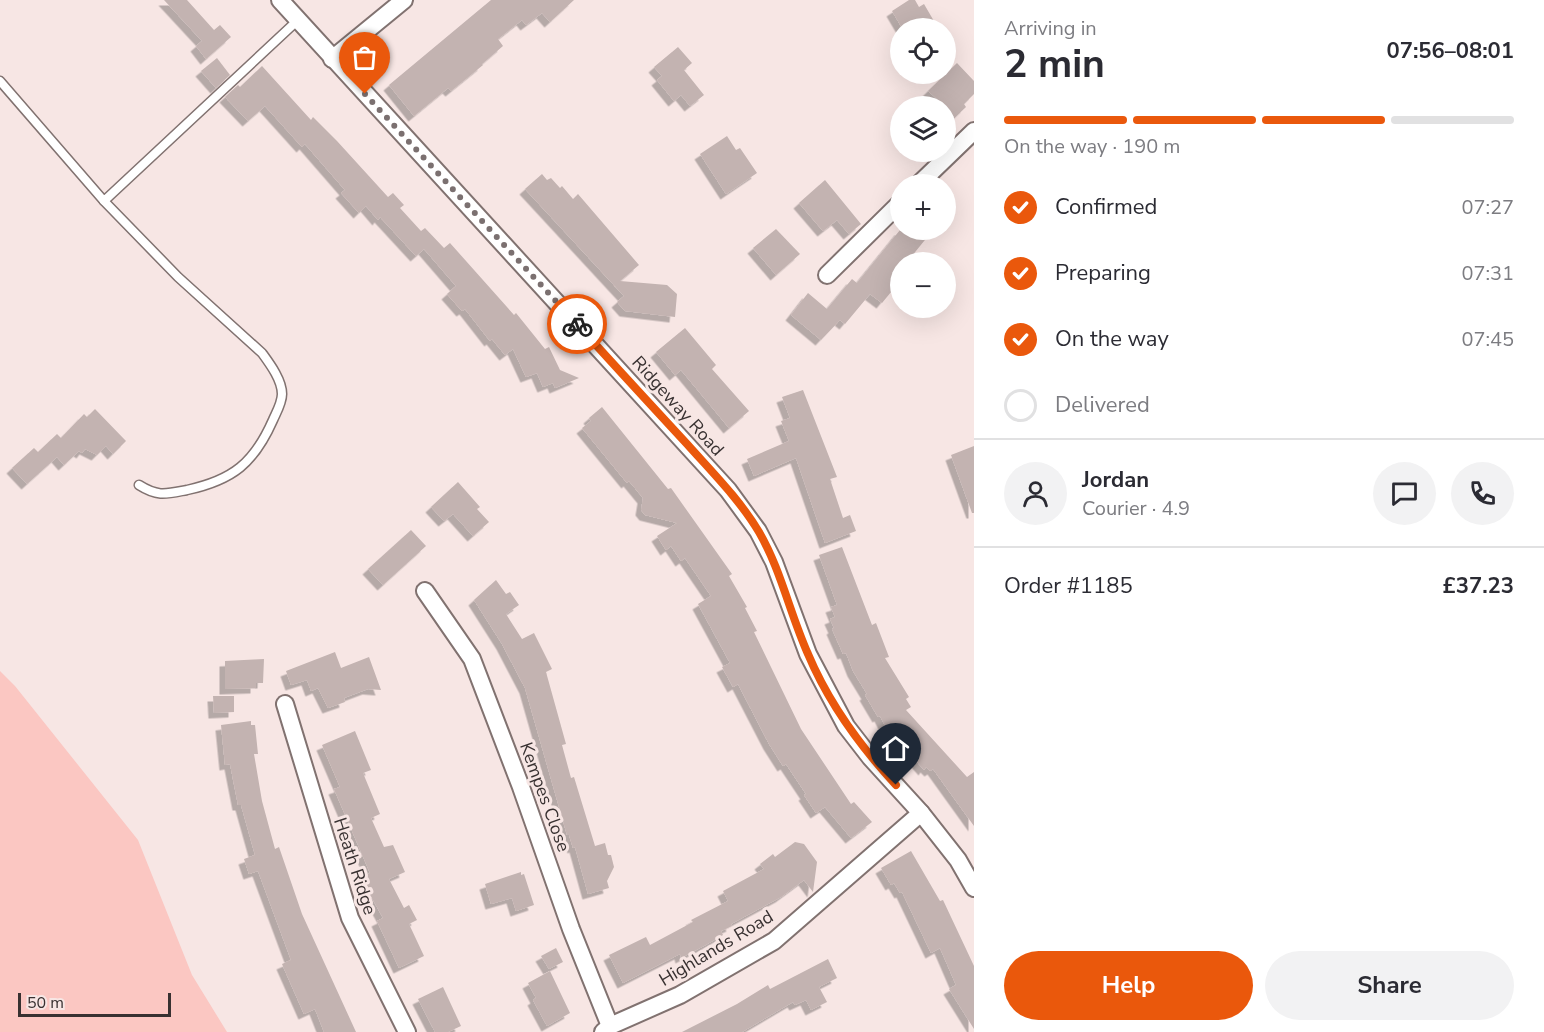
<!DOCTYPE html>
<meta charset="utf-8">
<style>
:root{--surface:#fff;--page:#f2f2f3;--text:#2b2b33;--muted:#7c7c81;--line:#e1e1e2;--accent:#ea580c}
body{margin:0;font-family:"Nunito Sans",sans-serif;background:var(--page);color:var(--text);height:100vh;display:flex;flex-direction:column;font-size:22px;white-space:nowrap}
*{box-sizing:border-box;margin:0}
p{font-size:20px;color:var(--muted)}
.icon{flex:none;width:33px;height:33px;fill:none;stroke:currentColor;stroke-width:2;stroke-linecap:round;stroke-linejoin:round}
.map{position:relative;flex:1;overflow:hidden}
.drawer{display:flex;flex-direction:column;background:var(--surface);width:570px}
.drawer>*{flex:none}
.tools{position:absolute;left:890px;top:18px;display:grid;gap:12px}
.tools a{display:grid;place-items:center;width:66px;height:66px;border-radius:50%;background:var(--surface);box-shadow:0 6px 24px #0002;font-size:30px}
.scale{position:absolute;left:18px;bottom:15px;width:153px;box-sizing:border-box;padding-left:6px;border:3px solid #383131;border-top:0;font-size:16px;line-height:21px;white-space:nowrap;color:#383131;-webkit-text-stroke:4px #f7e6e4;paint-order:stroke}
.pin{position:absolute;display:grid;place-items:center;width:51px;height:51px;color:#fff;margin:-62px -26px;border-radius:50% 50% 50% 0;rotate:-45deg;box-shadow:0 0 6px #0007}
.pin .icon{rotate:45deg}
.courier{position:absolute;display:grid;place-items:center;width:60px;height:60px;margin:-30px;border:4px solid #ea580c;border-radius:50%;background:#fff;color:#222;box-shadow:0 2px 8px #0007}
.summary em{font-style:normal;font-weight:700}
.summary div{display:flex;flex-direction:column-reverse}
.summary{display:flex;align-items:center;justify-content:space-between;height:102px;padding:0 30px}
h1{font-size:39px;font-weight:700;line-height:45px}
.bar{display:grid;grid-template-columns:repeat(4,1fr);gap:9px 6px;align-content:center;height:72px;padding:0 30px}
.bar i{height:8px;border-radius:4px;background:var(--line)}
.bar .selected{background:var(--accent)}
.bar p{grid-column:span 4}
.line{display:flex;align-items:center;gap:15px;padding:0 30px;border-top:2px solid var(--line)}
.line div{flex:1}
.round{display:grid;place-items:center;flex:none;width:63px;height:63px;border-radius:32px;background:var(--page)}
ol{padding:0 30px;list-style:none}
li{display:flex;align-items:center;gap:18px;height:66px}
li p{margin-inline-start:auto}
li .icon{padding:6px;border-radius:50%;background:var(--accent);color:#fff;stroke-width:4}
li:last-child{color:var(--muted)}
li i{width:33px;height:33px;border:3px solid var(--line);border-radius:50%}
.button{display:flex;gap:12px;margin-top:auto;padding:12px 30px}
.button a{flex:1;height:69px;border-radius:36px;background:var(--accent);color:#fff;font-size:24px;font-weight:700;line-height:69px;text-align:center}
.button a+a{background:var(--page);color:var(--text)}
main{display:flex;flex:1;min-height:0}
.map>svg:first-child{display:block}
.green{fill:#fbc7c2}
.building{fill:#c3b3b1;filter:url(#shadow)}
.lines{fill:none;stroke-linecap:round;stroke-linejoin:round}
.lane-casing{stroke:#817270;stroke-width:11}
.street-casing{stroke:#817270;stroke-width:20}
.lane{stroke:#fff;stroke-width:8}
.street{stroke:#fff;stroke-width:16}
.done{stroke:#7b7070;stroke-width:6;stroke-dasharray:0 10.8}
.route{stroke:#ea580c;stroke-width:8}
.labels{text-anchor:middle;stroke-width:6;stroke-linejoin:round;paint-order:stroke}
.street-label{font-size:18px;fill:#383131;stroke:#f7e6e4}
</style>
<main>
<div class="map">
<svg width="974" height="1032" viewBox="0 0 974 1032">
<defs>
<filter id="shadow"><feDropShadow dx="-5.5" dy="5.5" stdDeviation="0" flood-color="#0004"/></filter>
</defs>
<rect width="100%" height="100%" fill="#f7e6e4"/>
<polygon class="green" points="0,671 15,686 138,840 192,975 227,1032 0,1032"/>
<g class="building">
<polygon points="164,0 187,0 214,30 220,25 231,37 206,59 196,46 202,41"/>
<polygon points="491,0 574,0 550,22 542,13 526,25 522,20 498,39 503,46 482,64 483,65 451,91 448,88 414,116 389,85"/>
<polygon points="909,0 915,0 919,7 924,4 938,28 902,28 892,11"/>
<polygon points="678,47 692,63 684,70 704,95 690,106 681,95 674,101 657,80 662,76 654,67"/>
<polygon points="217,58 230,75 216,88 201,71"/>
<polygon points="957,63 974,81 974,94 964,104 966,107 945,127 945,106 928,91"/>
<polygon points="262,66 311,120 313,117 337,141 388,197 393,193 404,205 400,208 421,231 425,228 444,248 450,243 507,307 514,315 516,313 545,349 549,347 560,370 579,378 555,388 553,383 543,387 537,373 526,377 513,349 505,355 492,339 490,341 465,309 462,311 447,294 456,286 424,249 416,256 380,217 378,220 366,206 359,213 341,193 345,190 305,144 302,147 265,106 248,121 225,97 238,85 240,87"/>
<polygon points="727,136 736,150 740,148 757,173 726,194 700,154"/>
<polygon points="542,174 547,180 551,178 560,188 562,186 573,199 578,194 639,265 620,281 667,285 677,294 675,317 625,311 617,302 624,296 525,189"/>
<polygon points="825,180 861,224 849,234 837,220 823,231 799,203"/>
<polygon points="776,229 800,254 776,275 753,248"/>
<polygon points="900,230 933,230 907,262 900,262 900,281 882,303 870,294 845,324 840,320 821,340 791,315 808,293 827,309 852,279 857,283"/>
<polygon points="685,328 716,365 712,369 749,411 729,428 681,370 675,375 656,352"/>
<polygon points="803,390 837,477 830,479 843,518 850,515 856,531 825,543 796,458 754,476 747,459 789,441 781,421 790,418 782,397"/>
<polygon points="602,407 668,489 671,488 732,574 729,576 747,607 745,608 757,631 754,632 801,729 851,804 854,802 872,822 851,838 825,807 816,813 804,795 806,794 786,764 783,766 769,744 738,684 733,687 722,667 730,663 698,604 711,596 685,558 681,561 671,546 666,550 657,536 677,523 645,515 641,510 643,498 629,481 627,483 582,428 591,421 589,418"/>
<polygon points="95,409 126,441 113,454 106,446 97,455 85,449 82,453 79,451 64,465 57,457 27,484 12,468 34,448 38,452 57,434 61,438 84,414 87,417"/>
<polygon points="974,446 974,513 972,513 951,455"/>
<polygon points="458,482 480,507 477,509 489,522 473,536 453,514 444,521 431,507"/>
<polygon points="411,530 426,546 383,585 368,569"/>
<polygon points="842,547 872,625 876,623 889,657 885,658 909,697 906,699 911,707 906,710 967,777 974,772 974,826 933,769 930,771 926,767 924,770 884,724 880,716 878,717 865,695 867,694 853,671 846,653 843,654 832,629 834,628 830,619 835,617 831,607 837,605 819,555"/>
<polygon points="496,580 506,594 510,592 519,605 506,614 522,639 534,633 552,669 546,672 566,744 562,745 571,778 574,777 595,846 605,843 608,855 611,855 614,867 607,881 609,888 588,894 575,847 573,848 569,835 567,835 525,688 502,644 474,600"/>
<polygon points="335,652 341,668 369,657 381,690 368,689 344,698 345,702 328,708 318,688 311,691 307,680 291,685 286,671"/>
<polygon points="264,659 263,683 256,683 256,688 225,689 225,661"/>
<polygon points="213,696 234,696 234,712 214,713"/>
<polygon points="251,721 251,725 255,725 258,754 254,754 262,801 275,849 279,847 302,914 356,1032 324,1032 315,1009 304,1014 282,964 291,960 258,871 249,874 244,859 255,855 241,805 238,805 230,764 225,765 221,725"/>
<polygon points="355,731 371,770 363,773 380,814 371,818 384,847 393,845 405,872 389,879 404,908 409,905 417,920 409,924 424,956 399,968 377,921 383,918 361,878 370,873 334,789 340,787 322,745"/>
<polygon points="795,842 804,844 817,862 813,892 804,880 781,897 731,924 732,926 721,931 723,935 702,947 681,958 680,954 623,983 609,955 646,937 650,945 693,922 691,920 728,901 723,891 764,869 760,864 773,854 775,857"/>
<polygon points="911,851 940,901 943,900 974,966 974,1029 949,989 956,985 940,948 931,953 902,892 900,893 894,883 891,885 881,868"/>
<polygon points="521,872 521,875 524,874 534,905 516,911 512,898 491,904 485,884"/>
<polygon points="556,948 563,962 549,969 541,956"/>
<polygon points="828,959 837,978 819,987 827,1002 811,1010 806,1000 795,1005 793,1002 742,1032 682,1032 737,1004 768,985 770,989"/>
<polygon points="550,971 570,1013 547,1026 533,1000 536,998 528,983"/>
<polygon points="443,987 461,1026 448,1032 435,1032 418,999"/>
</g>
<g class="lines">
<g class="lane-casing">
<g id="lane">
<polyline points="0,81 104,201 298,20"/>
<path d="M104,201L178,277L262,353C270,364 282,380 282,394C282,403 276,413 273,420C254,463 233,480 187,490C166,494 158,497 139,485"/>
</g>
</g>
<g class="street-casing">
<g id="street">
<polyline points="280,0 728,490 758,531 774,562 808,654 846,726 870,757 921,813 958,860 974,888"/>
<polyline points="332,59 404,0"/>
<polyline points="919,184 974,131"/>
<polyline points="827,275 900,203"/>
<polyline points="425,591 472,659 521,787 571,929 610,1026"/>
<polyline points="285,704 350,918 407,1032"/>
<polyline points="603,1032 610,1026 680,995 774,941 921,813"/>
</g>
</g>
<use href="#lane" class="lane"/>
<use href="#street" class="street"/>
</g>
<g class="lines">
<polyline class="done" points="365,94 577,324"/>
<path class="route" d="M577,324C613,364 650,404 687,444C712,472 740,500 759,532C781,570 790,614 808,654C829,704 859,745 896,785"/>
</g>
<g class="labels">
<g class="street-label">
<text transform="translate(678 406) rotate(48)" y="6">Ridgeway Road</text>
<text transform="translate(545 797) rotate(70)" y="6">Kempes Close</text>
<text transform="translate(355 866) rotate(72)" y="6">Heath Ridge</text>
<text transform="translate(716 948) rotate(-31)" y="6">Highlands Road</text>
</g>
</g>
</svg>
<div class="tools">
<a><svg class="icon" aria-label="locate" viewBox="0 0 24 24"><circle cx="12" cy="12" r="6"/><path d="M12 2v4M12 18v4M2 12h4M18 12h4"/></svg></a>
<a><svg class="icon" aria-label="layers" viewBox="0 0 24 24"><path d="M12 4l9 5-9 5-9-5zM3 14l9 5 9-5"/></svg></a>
<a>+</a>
<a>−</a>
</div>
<div class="scale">50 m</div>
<div class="pin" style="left:365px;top:94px;background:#ea580c"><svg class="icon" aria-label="bag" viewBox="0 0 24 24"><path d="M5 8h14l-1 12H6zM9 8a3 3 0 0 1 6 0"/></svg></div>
<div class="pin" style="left:896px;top:785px;background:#1f2937"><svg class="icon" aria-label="home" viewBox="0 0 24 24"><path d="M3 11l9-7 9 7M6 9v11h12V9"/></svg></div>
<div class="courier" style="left:577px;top:324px"><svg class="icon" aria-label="bike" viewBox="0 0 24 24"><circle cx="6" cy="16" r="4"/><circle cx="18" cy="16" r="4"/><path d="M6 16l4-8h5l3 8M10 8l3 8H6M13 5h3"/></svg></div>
</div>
<section class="drawer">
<div class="summary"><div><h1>2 min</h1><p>Arriving in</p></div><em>07:56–08:01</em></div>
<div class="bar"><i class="selected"></i><i class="selected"></i><i class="selected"></i><i></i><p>On the way · 190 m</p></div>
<ol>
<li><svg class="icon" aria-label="check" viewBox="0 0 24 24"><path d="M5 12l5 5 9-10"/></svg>Confirmed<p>07:27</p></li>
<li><svg class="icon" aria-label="check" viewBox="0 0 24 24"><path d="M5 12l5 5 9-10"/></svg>Preparing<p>07:31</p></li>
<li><svg class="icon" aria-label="check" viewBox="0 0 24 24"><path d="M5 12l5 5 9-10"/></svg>On the way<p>07:45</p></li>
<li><i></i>Delivered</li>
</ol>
<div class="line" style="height:108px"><a class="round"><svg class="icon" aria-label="person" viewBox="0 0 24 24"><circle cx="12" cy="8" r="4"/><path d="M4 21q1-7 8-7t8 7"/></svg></a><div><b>Jordan</b><p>Courier · 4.9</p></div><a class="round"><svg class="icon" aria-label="chat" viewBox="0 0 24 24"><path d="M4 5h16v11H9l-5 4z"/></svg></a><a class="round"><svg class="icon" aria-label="phone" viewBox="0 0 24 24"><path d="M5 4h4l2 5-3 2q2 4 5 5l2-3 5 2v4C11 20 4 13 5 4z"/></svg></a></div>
<div class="line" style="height:78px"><div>Order #1185</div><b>£37.23</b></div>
<div class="button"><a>Help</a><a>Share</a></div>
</section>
</main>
